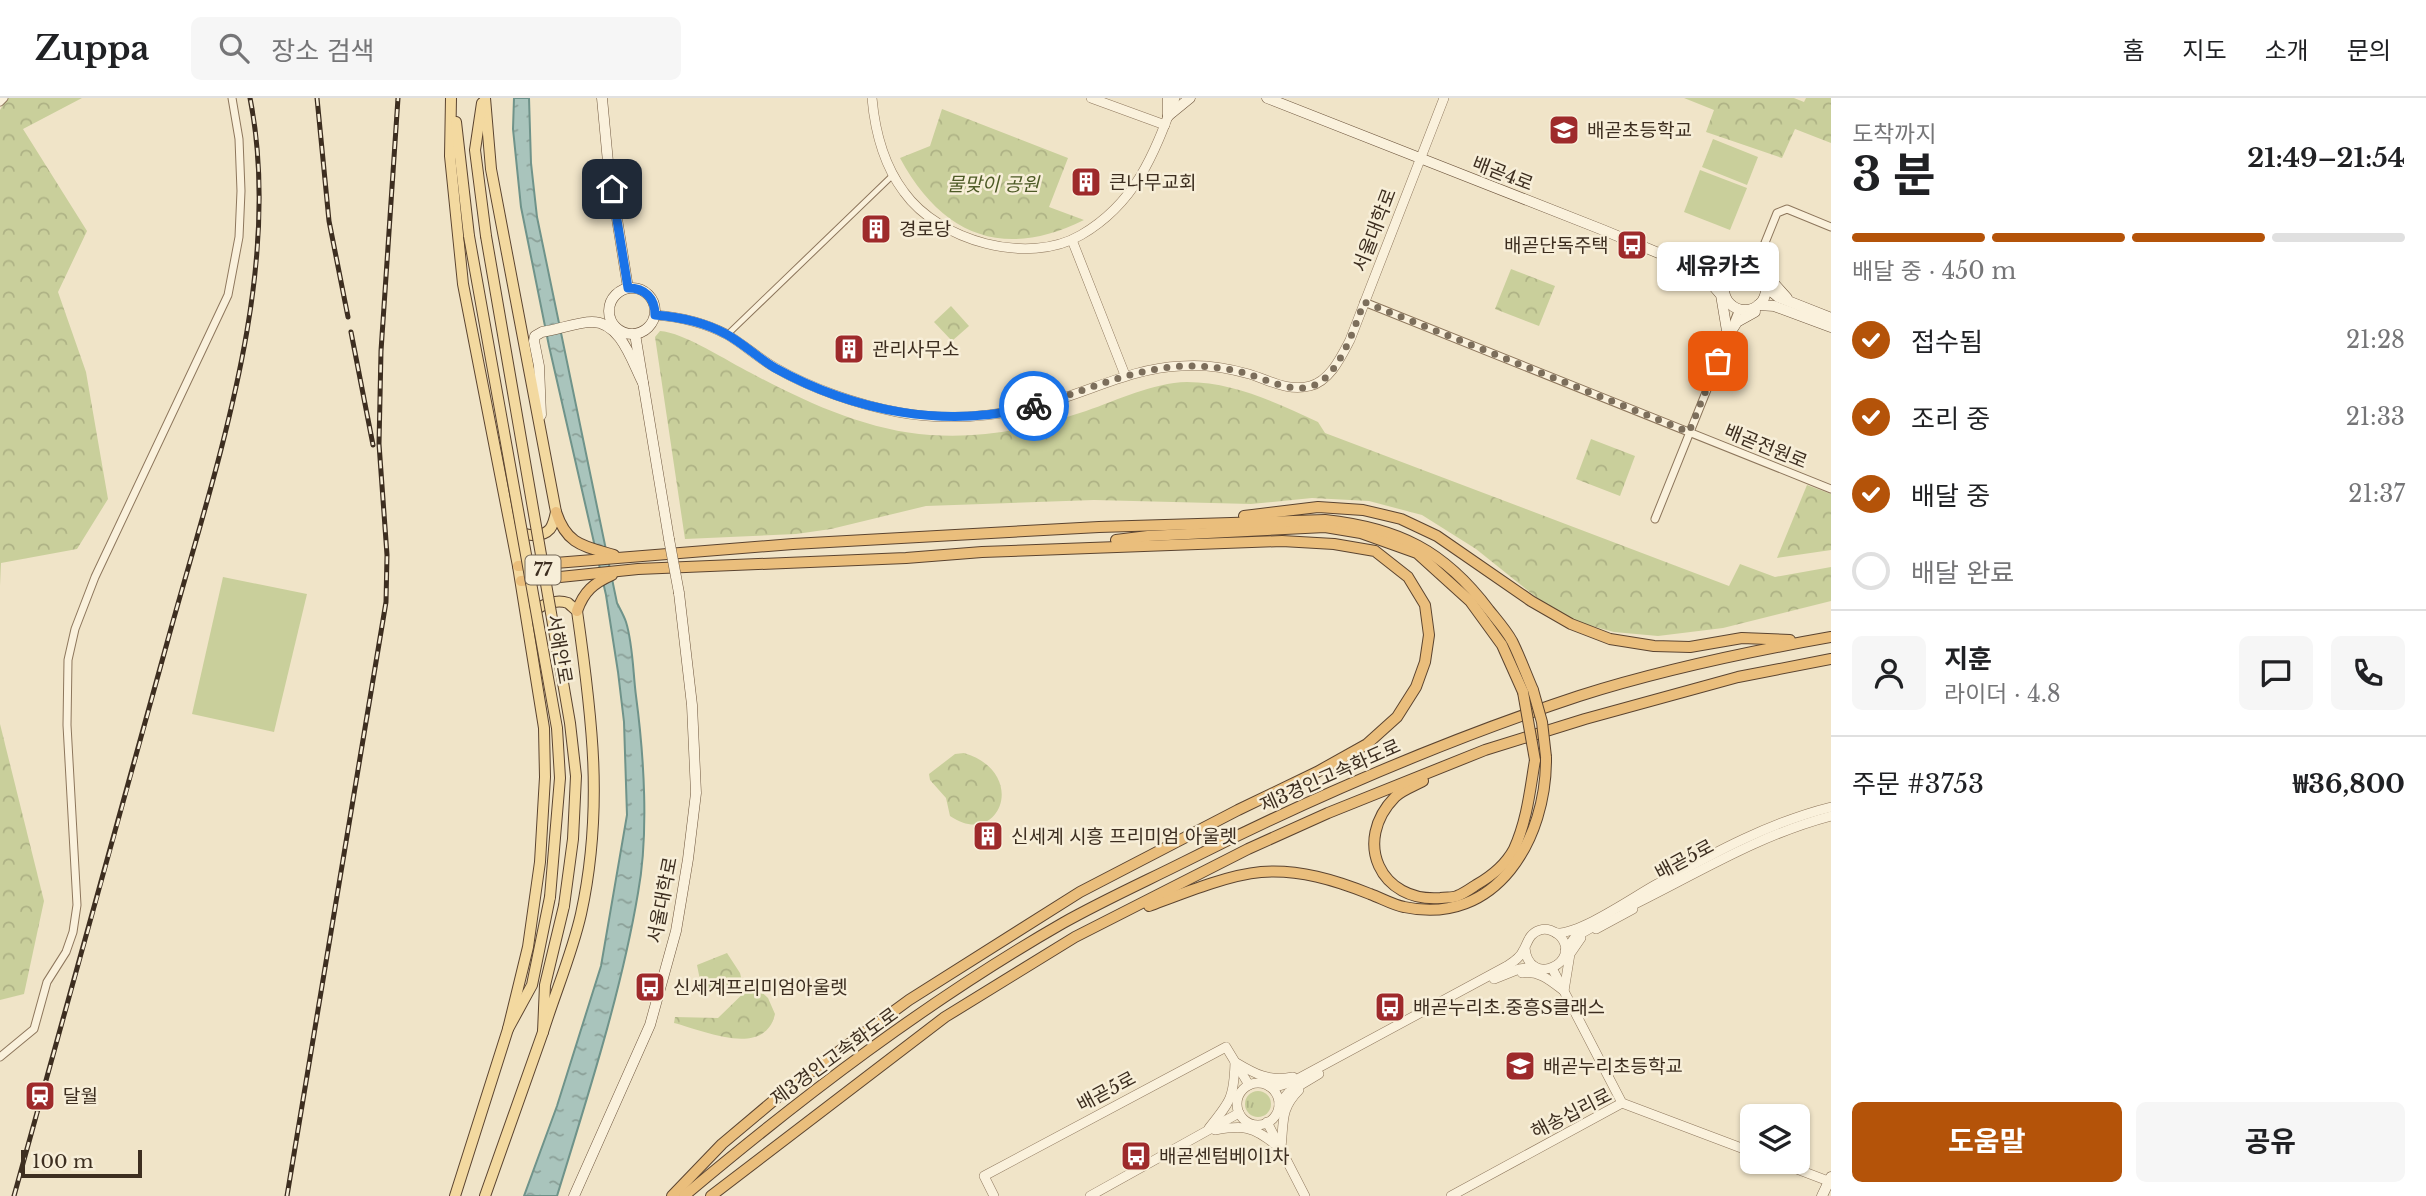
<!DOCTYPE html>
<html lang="ko">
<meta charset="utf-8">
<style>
:root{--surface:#fff;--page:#f6f6f6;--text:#202124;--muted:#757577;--line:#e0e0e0;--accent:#b45309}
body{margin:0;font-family:"Libre Baskerville","Noto Sans KR",serif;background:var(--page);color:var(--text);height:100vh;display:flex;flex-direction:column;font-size:26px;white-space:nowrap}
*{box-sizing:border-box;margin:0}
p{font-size:23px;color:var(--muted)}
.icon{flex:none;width:38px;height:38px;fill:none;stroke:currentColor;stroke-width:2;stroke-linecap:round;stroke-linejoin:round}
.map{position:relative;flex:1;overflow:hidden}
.side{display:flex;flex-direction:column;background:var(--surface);width:595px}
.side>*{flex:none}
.buttons{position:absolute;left:1740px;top:1006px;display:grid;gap:14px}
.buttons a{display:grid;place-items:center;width:70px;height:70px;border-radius:10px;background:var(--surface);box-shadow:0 2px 5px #0004;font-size:35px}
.scale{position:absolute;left:21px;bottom:18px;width:121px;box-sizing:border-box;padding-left:7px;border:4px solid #3d2e20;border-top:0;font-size:19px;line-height:24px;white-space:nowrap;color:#3d2e20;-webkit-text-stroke:5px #f7eed8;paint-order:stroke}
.pin{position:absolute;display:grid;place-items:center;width:60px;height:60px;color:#fff;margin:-30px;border-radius:14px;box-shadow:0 4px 10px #0006}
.courier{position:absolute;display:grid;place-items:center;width:70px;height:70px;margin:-35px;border:5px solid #1a73e8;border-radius:50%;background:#fff;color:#222;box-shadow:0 2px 9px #0007}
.bubble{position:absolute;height:49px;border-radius:10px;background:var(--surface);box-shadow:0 2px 5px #0004;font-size:23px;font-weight:700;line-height:49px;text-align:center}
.overview em{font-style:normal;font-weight:700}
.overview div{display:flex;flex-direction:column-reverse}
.overview{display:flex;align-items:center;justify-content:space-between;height:119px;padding:0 21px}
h1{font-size:46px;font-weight:700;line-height:52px}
.bar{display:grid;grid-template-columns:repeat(4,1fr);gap:10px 7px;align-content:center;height:84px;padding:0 21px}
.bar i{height:9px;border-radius:5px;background:var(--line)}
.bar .current{background:var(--accent)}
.bar p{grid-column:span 4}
.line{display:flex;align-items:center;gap:18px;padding:0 21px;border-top:2px solid var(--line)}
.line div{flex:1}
.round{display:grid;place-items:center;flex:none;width:74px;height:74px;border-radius:10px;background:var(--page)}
ol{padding:0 21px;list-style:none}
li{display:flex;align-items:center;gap:21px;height:77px}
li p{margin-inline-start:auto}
li .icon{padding:7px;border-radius:50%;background:var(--accent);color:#fff;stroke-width:4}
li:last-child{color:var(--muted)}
li i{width:38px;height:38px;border:4px solid var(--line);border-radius:50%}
.action{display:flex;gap:14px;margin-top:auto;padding:14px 21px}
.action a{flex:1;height:80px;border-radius:10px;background:var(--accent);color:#fff;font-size:28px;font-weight:700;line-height:80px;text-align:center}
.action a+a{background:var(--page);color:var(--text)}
header{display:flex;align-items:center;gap:42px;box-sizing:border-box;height:98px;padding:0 35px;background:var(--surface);border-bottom:2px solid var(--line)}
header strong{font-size:33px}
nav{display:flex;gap:38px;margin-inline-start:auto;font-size:24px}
.search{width:490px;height:63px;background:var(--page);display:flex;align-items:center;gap:18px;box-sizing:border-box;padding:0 24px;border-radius:10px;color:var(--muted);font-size:26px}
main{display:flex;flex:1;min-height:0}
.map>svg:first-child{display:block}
.grass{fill:url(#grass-tufts)}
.forest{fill:url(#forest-crowns)}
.pitch{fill:#c9cf9b}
.water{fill:url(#water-ripples);stroke:#6f938a;stroke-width:2}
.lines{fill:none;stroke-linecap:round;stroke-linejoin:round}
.pedestrian-casing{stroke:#8d765c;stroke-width:7}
.minor-casing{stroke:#8d765c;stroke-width:9}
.tertiary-casing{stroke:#8d765c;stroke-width:10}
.secondary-casing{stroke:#6f573f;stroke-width:11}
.primary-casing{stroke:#5b4430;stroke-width:12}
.trunk-casing{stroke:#5b4430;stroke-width:12}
.pedestrian{stroke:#faf1dc;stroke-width:5}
.minor{stroke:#faf1dc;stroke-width:7}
.tertiary{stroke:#faf1dc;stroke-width:9}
.secondary{stroke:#faf1dc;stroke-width:10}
.primary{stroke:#f3d9a0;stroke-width:10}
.trunk{stroke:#eabe7c;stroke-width:10}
.rail-casing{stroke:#3d2e20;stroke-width:5}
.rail{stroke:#f7eed8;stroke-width:2.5;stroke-dasharray:8;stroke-linecap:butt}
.secondary-bridge-casing{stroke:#6f573f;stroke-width:11;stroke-linecap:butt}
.primary-bridge-casing{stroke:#5b4430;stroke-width:12;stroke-linecap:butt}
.trunk-bridge-casing{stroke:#5b4430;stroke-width:12;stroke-linecap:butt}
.secondary-bridge{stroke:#faf1dc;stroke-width:10}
.primary-bridge{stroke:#f3d9a0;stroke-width:10}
.trunk-bridge{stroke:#eabe7c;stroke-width:10}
.done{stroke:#7c6e5b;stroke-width:7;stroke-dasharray:0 12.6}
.route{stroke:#1a73e8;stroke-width:9}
.labels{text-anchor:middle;stroke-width:5;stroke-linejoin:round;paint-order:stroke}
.shield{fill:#f7eed8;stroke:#756857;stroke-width:2}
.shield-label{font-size:18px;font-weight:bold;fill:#3d2e20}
.poi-label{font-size:19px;fill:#3d2e20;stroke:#f7eed8;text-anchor:start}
.street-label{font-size:19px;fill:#3d2e20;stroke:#f7eed8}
.park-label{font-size:19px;font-style:italic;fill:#4d5a26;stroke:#f7eed8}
</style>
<header>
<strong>Zuppa</strong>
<div class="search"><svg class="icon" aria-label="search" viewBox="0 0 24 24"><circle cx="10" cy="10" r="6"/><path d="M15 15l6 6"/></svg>장소 검색</div>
<nav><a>홈</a><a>지도</a><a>소개</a><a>문의</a></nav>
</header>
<main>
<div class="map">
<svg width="1831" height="1098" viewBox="0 0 1831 1098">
<defs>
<pattern id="grass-tufts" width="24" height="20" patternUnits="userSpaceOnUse" patternTransform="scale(1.75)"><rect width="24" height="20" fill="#c9cf9b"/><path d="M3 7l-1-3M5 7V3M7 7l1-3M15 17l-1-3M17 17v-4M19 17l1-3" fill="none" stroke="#aeb285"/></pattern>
<pattern id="forest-crowns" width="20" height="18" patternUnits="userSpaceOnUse" patternTransform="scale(1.75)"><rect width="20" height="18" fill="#c9cf9b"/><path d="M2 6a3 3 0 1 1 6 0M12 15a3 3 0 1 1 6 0" fill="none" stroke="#aeb285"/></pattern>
<pattern id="water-ripples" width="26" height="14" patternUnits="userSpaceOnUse" patternTransform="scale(1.75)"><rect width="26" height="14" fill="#a9c4bc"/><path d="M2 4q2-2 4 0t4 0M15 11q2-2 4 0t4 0" fill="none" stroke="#8ba098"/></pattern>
</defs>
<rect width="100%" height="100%" fill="#f0e4c8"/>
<circle class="grass" cx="1258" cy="1006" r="13"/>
<g class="forest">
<polygon points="7,0 82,0 23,31 87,133 58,194 86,274 108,401 77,451 1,465 0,488 0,12"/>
<polygon points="1684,0 1794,0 1804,4 1806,0 1831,0 1831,45 1795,31 1782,60 1706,34 1714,12"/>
<path d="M942,11L1068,60L1049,109L1084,122C1004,162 942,138 900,60L930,48Z"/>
<polygon points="1511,171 1555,188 1539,228 1495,211"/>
<polygon points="951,208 969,228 952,243 934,224"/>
<path d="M660,233C683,234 729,264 751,275C805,304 868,333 930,337C984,341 1035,330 1086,313C1118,302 1152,285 1187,284C1234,284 1276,305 1318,324L1325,335L1729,488L1740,466L1775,479L1831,469V503L1723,530L1658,538L1614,534L1577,524L1541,503L1476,451L1422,417L1369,403L1312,400L1251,406L1094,402L926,408L831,431L796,436L685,441L655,239Z"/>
<polygon points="1591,341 1635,358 1620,398 1576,381"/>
<polygon points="1807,387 1831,396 1831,452 1777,460"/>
<polygon points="0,626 44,803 24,896 0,902"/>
<path d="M964,655C1030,675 999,752 950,718L946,700L930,682L929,676L955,656Z"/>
<polygon points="727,855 740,875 742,883 724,897 718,893 701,897 698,889 701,887 697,867"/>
<path d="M753,886L768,900L775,916C765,961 702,932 674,925L675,919L718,920Z"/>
</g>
<g class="pitch">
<polygon points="1713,41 1758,59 1747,87 1702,69"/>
<polygon points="1700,72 1747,90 1730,132 1684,114"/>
<polygon points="223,479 307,496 274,634 192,616"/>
</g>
<path class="water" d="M514,0H529L531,65L537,119L617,505C620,511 624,518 626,524C633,546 633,575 636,598C644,658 649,736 638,795C621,896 587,1000 557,1098H524L557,1008L601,868L627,717L624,624L618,574L606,497L549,248L521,109L513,31Z"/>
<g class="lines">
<g class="pedestrian-casing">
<polyline id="pedestrian" points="727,237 893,77"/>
</g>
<g class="minor-casing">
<g id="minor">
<polyline points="0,4 4,0"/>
<polyline points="1754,172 1777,115 1787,111 1831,129"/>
<polyline points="1364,204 1831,391"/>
<polyline points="1733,226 1739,211"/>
<polyline points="1655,421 1729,237"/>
<polyline points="0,959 34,931 47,884 66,854 73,834 77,807 67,627 68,562 75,531 95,479 228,197 239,139 241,93 239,41 232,0"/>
</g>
</g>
<g class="tertiary-casing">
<g id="tertiary">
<path d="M872,0C875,34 883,66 904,94C939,143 1028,168 1081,137C1136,105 1154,56 1175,0"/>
<polyline points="1091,0 1165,27"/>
<polyline points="1072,142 1125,277"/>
<path d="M655,217C680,219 703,224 726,236C742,245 757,259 774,269C810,290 856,306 897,314C949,324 1004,318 1054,303C1097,290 1135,270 1181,268C1203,266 1228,270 1249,276C1269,282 1288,294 1310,288C1330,283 1341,259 1350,242L1444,0"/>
<path d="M1625,811C1693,778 1758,737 1831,718"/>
<polyline points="1596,831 1633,811"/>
<path d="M1556,835C1581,836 1633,799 1657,786C1712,756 1770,724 1831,709"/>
<polyline points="1565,853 1575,839 1598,826"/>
<polyline points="1552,870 1622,1005"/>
<path d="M1522,875C1539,872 1551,883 1564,893L1570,856L1581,840"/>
<polyline points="1494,881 1519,871 1535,869"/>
<circle cx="1258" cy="1006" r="21"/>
<path d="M1269,988H1279L1292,984L1507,868C1513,864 1520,860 1523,853C1528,845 1528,836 1540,832C1547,830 1555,833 1560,838C1583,864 1529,891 1525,850"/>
<polyline points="1279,1006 1289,994 1319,976"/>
<polyline points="1267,1024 1305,1098"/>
<path d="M1209,1030C1231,1003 1234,999 1235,964C1255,976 1269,984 1293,979"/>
<path d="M1215,1032C1243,1027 1253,1028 1276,1047"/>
<path d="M1281,1049C1284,1024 1280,1011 1299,992"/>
<polyline points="1778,1064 1831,1084"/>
<polyline points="994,1098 984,1078 1226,949 1249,987"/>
<polyline points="1090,1098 1239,1015"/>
<polyline points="1451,1098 1622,1005 1752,1054"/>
</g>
</g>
<g class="secondary-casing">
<g id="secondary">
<polyline points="602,0 608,64 628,190"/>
<polyline points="1168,0 1168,18"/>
<polyline points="1267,0 1603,132 1726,183"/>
<polyline points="1168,18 1190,0"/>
<polyline points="1763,149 1769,180 1787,200"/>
<circle cx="1745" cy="191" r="21"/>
<path d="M1703,172C1732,172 1744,172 1763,149"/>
<polyline points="1702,175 1721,197 1728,239"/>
<polyline points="1766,189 1778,199 1831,220"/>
<circle cx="632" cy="213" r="23"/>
<polyline points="1758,207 1774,208 1831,229"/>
<polyline points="635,236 669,441"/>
<polyline points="1728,238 1737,224 1755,214"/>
<path d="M541,317L539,268L534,243L535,238L542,234C557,232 577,224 592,224C621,224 632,264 643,285"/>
<polyline points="574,1098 650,927 676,833 688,761 696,695 692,607 679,495"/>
<polyline points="1822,1098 1831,1079"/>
</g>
</g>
<g class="primary-casing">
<g id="primary">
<polyline points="451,0 450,58 463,186 518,468 544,630 545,679 540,764 528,849 508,931"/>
<path d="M485,0L491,71L556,414C555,419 553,427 550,431C541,441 524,437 515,432"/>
<polyline points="482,5 475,52 486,138"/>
<polyline points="456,24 469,138"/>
<path d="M530,518C537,508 555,500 568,505C569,506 576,512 577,513C592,618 604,711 581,816C572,856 555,895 543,934"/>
<polyline points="455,1098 508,931 532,887 550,799"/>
<polyline points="485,1098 543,934 545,887 564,808"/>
</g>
</g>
<g class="trunk-casing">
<g id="trunk">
<path d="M556,414C567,447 583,448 614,457"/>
<polyline points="1244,418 1318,409 1363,412 1401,421 1437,438 1531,503 1571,526 1610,541 1654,548 1690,549 1742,540 1790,542"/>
<polyline points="1116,442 1148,438 1325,429 1361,435 1417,455 1470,503 1502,547 1523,594"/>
<path d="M518,468L793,446L1099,429L1325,422C1398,430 1444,452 1489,512C1497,522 1506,532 1512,543C1520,559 1526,576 1533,592"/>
<polyline points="521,483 638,471 906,460 982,454 1282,443 1334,446 1375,453 1408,479 1425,507 1429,537 1425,564 1416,589 1397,619 1367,646 1317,674 1238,712 1080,794 909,902 785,993 722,1046 672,1098"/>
<path d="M577,513C584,493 594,485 612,477"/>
<path d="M1423,683C1414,688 1402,692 1395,699C1352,743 1380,805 1441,800C1446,799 1453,800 1457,798C1463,796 1470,791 1476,787C1490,779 1506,766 1514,751C1527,723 1530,692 1535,662"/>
<path d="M1149,808C1181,796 1227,777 1261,774C1299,771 1335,782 1370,796C1381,800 1393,807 1404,809C1497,829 1547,740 1546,659"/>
<path d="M684,1098C803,998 927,903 1063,825C1102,803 1144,784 1184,764C1311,700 1443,643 1579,598C1661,572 1746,554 1831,539"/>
<polyline points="711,1098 945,919 1075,839 1248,751 1328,715 1485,652 1585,621 1738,579 1831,561"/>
</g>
</g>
<use href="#pedestrian" class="pedestrian"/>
<use href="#minor" class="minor"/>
<use href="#tertiary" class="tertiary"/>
<use href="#secondary" class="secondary"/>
<use href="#primary" class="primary"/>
<use href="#trunk" class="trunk"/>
<g class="rail-casing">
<g id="rail">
<polyline points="317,0 329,123 348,219"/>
<polyline points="351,234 373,347"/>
<path d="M14,1098C65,914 117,730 167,545C213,376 285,177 250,0"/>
<polyline points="287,1098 386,504 387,457 379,346 381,253 398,0"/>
</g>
</g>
<use href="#rail" class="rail"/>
<g class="secondary-bridge-casing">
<polyline id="secondary-bridge" points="669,441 679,495"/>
</g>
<g class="primary-bridge-casing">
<g id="primary-bridge">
<polyline points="469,138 557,630 560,680 550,799"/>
<polyline points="486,138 570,625 576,678 573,741 564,808"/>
</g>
</g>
<g class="trunk-bridge-casing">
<g id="trunk-bridge">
<polyline points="1533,592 1542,624 1546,659"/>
<polyline points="1523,594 1535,662"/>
</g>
</g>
<use href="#secondary-bridge" class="secondary-bridge"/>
<use href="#primary-bridge" class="primary-bridge"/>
<use href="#trunk-bridge" class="trunk-bridge"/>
</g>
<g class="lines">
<path class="done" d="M1034,308C1092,292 1147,262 1209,269C1223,270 1237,272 1251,277C1271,283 1295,297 1317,286C1341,273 1355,228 1364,204L1689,334L1718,263"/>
<path class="route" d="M612,91L628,190C645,190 655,200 655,217C680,219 704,224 726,236C744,246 758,260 775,270C853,313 947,332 1034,308"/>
</g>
<defs>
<g id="school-square" transform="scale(1.575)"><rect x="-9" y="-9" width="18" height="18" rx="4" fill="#9e2a2b" stroke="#f7eed8"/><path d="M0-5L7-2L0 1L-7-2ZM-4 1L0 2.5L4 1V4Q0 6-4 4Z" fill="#fff"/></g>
<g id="building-square" transform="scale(1.575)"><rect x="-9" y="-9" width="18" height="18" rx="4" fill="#9e2a2b" stroke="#f7eed8"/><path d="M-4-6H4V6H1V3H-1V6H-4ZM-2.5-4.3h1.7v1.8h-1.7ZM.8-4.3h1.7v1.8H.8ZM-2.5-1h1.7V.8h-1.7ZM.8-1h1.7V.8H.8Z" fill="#fff"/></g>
<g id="bus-square" transform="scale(1.575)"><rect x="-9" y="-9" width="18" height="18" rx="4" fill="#9e2a2b" stroke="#f7eed8"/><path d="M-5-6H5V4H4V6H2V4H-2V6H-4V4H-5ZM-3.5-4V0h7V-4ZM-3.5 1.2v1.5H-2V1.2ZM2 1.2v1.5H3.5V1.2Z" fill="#fff"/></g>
<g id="station-square" transform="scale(1.575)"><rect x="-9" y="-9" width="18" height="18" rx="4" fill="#9e2a2b" stroke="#f7eed8"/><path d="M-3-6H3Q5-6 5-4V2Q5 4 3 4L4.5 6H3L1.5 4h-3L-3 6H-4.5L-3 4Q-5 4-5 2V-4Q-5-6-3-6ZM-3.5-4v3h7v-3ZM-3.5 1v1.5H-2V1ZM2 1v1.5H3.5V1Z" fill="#fff"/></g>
</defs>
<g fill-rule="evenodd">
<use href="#school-square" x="1564" y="32"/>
<use href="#building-square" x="1086" y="84"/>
<use href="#building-square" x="876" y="131"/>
<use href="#bus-square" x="1632" y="147"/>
<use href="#building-square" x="849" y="251"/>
<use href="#building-square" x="988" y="738"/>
<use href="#bus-square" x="650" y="889"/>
<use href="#bus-square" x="1390" y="909"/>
<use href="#school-square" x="1520" y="968"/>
<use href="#station-square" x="40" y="998"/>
<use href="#bus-square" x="1136" y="1058"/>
</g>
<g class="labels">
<rect class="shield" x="525.5" y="457.5" width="35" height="29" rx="5"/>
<g class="shield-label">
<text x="543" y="478">77</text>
</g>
<g class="poi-label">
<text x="1587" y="39">배곧초등학교</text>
<text x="1109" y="91">큰나무교회</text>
<text x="899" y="138">경로당</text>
<text x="1609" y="154" text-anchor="end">배곧단독주택</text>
<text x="872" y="258">관리사무소</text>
<text x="1011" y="745">신세계 시흥 프리미엄 아울렛</text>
<text x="673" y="896">신세계프리미엄아울렛</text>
<text x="1413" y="916">배곧누리초.중흥S클래스</text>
<text x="1543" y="975">배곧누리초등학교</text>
<text x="63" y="1005">달월</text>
<text x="1159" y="1065">배곧센텀베이1차</text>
</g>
<g class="street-label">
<text transform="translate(1503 75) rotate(21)" y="7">배곧4로</text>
<text transform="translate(1374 132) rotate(-69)" y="7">서울대학로</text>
<text transform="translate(1766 348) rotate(22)" y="7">배곧전원로</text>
<text transform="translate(560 551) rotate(80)" y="7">서해안로</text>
<text transform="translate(1330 677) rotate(-24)" y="7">제3경인고속화도로</text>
<text transform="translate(1684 761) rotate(-28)" y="7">배곧5로</text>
<text transform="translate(662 802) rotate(-79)" y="7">서울대학로</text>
<text transform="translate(834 958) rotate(-36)" y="7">제3경인고속화도로</text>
<text transform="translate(1106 993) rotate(-28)" y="7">배곧5로</text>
<text transform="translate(1571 1015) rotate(-27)" y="7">해송십리로</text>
</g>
<g class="park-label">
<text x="993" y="93">물맞이 공원</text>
</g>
</g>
</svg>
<div class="buttons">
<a><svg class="icon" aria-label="layers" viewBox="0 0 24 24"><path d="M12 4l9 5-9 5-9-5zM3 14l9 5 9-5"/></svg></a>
</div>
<div class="scale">100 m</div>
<div class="pin" style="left:1718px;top:263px;background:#ea580c"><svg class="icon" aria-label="bag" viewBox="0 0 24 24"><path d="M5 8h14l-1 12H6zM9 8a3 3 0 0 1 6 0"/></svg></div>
<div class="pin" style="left:612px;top:91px;background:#1f2937"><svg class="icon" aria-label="home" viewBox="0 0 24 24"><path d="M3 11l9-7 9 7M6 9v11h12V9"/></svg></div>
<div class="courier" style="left:1034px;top:308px"><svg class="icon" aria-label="bike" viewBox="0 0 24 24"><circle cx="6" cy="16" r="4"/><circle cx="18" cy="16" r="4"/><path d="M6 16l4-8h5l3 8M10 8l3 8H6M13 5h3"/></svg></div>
<div class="bubble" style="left:1657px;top:144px;width:122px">세유카츠</div>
</div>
<section class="side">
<div class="overview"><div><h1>3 분</h1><p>도착까지</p></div><em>21:49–21:54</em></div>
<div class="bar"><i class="current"></i><i class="current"></i><i class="current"></i><i></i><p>배달 중 · 450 m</p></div>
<ol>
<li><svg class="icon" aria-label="check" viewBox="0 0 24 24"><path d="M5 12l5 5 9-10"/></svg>접수됨<p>21:28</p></li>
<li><svg class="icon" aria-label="check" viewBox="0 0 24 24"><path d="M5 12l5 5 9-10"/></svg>조리 중<p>21:33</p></li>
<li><svg class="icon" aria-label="check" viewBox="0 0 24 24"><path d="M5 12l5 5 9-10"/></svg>배달 중<p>21:37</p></li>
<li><i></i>배달 완료</li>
</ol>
<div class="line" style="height:126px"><a class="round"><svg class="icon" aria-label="person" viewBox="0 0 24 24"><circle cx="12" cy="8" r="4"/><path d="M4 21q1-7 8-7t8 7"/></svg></a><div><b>지훈</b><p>라이더 · 4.8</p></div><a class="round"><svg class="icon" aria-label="chat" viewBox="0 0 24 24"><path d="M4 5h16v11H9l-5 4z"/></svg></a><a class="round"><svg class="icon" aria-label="phone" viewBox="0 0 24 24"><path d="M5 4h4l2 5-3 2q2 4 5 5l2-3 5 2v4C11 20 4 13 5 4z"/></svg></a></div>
<div class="line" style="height:91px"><div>주문 #3753</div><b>₩36,800</b></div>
<div class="action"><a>도움말</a><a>공유</a></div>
</section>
</main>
